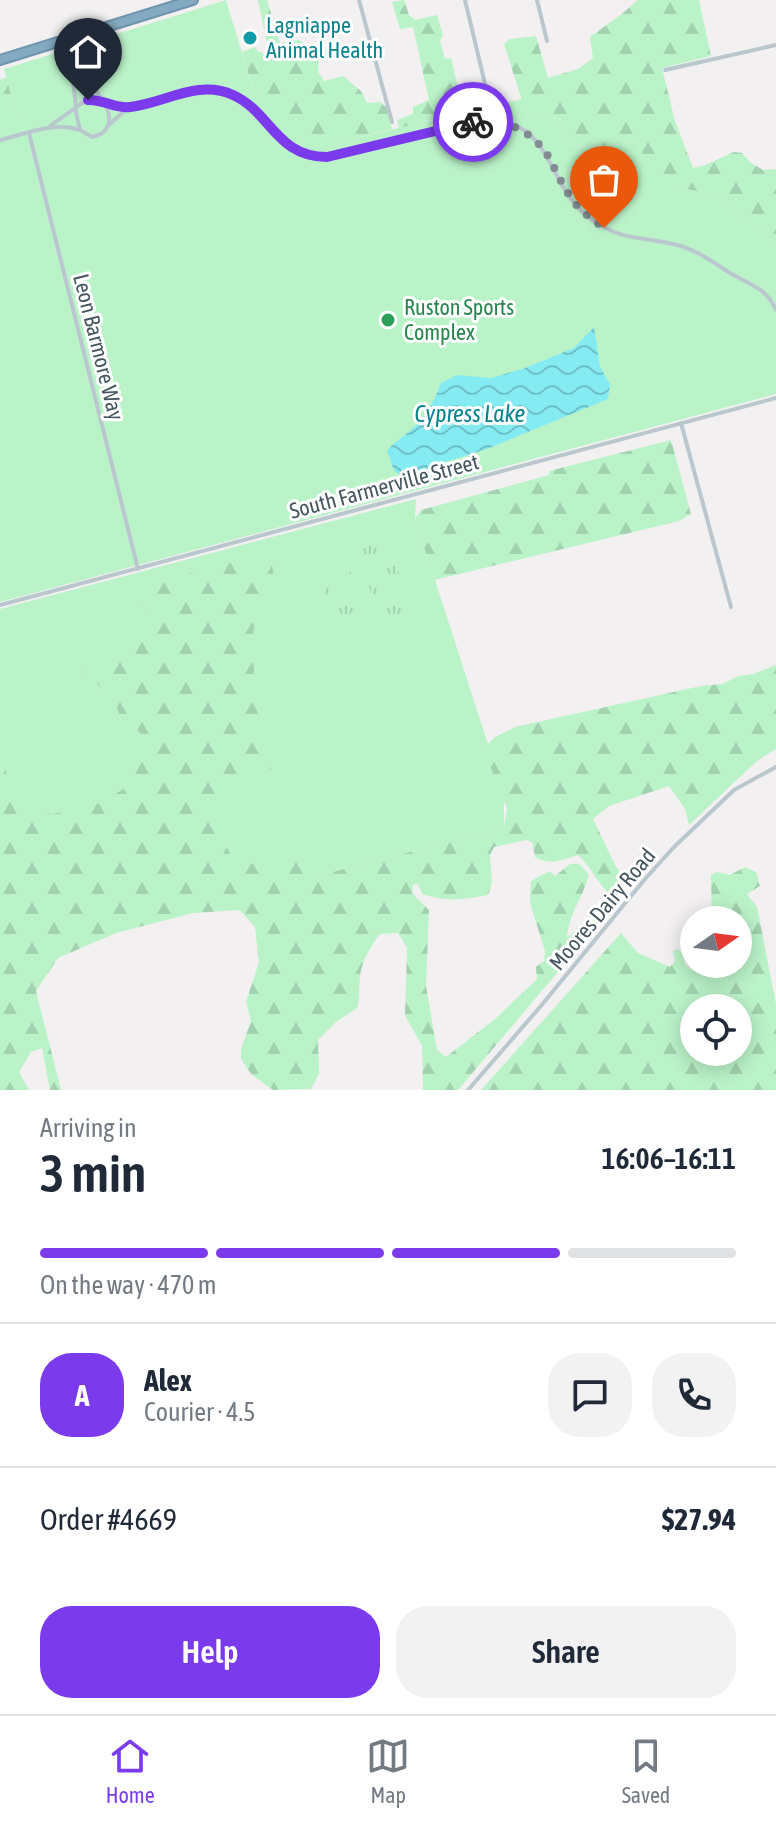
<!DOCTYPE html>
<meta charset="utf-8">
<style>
:root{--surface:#fff;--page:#f2f2f3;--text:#1f2937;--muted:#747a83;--line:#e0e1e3;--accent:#7c3aed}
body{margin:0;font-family:"Asap Condensed",sans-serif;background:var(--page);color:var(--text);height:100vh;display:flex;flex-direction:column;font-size:30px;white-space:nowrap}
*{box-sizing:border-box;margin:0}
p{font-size:26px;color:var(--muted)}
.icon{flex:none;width:44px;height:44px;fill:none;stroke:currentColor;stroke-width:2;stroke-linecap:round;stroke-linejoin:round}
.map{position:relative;height:1090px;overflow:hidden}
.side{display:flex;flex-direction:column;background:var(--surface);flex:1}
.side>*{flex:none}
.needle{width:52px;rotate:76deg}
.controls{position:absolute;left:680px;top:906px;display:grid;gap:16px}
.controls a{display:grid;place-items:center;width:72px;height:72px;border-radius:50%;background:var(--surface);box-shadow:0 4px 20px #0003;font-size:40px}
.pin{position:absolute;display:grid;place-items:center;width:68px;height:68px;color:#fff;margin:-82px -34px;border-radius:50% 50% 50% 0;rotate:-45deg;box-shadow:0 0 8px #0007}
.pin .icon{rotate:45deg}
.courier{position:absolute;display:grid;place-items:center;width:80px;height:80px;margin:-40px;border:6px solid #7c3aed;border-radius:50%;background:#fff;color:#222;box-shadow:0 2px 10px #0007}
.summary em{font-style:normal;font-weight:600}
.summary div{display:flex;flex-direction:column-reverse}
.summary{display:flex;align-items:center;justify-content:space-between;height:136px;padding:0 40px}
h1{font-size:52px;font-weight:600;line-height:60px}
.bar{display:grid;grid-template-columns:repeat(4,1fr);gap:12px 8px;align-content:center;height:96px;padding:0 40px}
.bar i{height:10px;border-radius:6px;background:var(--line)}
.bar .selected{background:var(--accent)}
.bar p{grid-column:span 4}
.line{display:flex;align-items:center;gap:20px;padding:0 40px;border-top:2px solid var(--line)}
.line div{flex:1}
.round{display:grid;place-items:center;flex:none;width:84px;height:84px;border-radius:32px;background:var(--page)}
.cta{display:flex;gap:16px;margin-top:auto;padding:16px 40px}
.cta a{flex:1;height:92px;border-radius:32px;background:var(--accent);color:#fff;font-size:32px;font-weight:600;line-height:92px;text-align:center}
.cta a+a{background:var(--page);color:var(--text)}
.menu{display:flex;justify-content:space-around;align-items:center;height:112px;border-top:2px solid var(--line);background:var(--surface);font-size:22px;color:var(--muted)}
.menu a{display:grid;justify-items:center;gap:4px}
.menu .selected{color:var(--accent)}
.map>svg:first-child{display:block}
.grass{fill:#bbf3c9}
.forest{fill:url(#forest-firs);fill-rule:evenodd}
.park{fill:url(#park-tufts)}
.water{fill:url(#water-waves)}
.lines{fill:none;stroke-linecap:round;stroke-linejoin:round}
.highway-casing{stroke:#6f95ae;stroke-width:12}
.street{stroke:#bac7ce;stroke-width:4}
.highway{stroke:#84aac2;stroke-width:8}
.done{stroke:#828c92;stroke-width:8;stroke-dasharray:0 14.4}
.route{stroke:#7c3aed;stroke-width:10}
.culture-dot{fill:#0f9aa8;stroke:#fff;stroke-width:3}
.leisure-dot{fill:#2e9e5b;stroke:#fff;stroke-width:3}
.labels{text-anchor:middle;stroke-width:6;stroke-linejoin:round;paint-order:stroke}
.culture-label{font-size:22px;fill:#0d838f;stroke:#fff;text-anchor:start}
.leisure-label{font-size:22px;fill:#27864d;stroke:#fff;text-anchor:start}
.street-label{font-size:22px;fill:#46565f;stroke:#fff}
.water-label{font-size:24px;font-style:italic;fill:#05838e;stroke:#fff}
</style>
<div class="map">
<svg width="776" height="1090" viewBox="0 0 776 1090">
<defs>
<pattern id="forest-firs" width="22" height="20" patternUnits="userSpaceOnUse" patternTransform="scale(2)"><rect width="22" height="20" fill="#bbf3c9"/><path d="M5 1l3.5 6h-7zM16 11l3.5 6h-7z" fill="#a2d2af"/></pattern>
<pattern id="park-tufts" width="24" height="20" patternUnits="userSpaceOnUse" patternTransform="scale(2)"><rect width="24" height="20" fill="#bbf3c9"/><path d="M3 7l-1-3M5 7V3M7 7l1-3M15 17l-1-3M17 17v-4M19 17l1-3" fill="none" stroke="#a2d2af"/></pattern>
<pattern id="water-waves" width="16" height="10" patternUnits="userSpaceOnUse" patternTransform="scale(2)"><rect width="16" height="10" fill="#85ebf3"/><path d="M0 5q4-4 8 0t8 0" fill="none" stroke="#6fc1c8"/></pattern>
</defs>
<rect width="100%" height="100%" fill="#f2f0f0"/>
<g class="grass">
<polygon points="226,0 253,89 268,105 320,135 352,139 522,99 526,113 558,119 572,147 637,143 680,188 720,195 776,246 776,394 0,602 0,120 18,120 4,69"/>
<polygon points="416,499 415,518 504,794 504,828 44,947 0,792 0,609"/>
</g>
<g class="forest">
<polygon points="258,0 267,0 280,43 299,40 310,50 319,61 318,72 324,81 343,76 361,91 367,103 380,102 386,107 392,129 352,139 320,135 302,140 285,127 253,89 242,52 255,47 258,52 262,52 264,55 269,53"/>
<polygon points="404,0 409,15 415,20 437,15 443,35 440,41 445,59 451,58 464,112 399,128 397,120 413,114 413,107 429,100 413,27 400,29 392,2"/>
<polygon points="638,0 699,0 711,56 662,68 675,121 693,168 705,165 734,152 742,153 751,163 763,170 776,169 776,246 720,195 680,188 653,176 637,143 572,147 558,119 526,113 504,44 510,39 536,36 548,78 578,69 593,58 590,37 623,13"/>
<polygon points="6,77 19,121 0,120 0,80"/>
<polygon points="671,440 691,514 679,521 434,580 415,518 421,510 549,475 549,471"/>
<path d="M266,553L270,554L275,582L273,591L254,628L251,647L254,666L253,699L273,759L271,769L244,785L210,796L222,837L236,866C259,863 281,860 300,844L303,846L307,857L317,876L504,828L507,808L483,749L495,737L515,727L701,686L722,684L739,676L753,674L776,665V749L757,761L689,825L685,809L669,786L609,806L593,819L615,865L624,879L616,900C599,887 593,869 578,855C562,860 550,866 535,857L532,842L526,840L494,847L490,855L492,883L488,895C462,900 447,902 422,894L418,884L413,885L412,893L429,910L426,986L437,1050L446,1057L495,1019L537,979L536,967L544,961L545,951L530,903L531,881L550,871L555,876L570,864H579L589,874C584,896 568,915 567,938L607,901L612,908L458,1090H423L422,1046L405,1015L407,948L398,933L380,934C371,946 362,960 360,976C359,987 360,997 357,1008L336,1022L318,1040L319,1074L311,1089L273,1090L251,1074L241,1059V1049L251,1021L246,1002L259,962L255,927L240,910L193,913L116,933L58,958L36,991L61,1090H50L42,1048L31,1052L19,1072L29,1090H0V759L5,768L12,793L19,804L43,812L51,814L65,812L85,805L101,803L128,786L134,776L140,750V733L134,727L129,725L120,715L114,702L98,684L81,672L82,667L101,663L114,657L138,638L158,632L147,610L136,592L141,587Z"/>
<path d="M745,867L756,872L760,886L747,894L757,907L776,1004V1090H481L621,933L638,953L670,967L675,961L673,951L677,949L682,952L685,964L693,971L716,966V964H738V920H712L711,875L717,872L730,875ZM694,1008H738V1052H694Z"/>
</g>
<g class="park">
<polygon points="389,540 391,541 410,621 382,630 380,629 360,549 361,546"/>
<polygon points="351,572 362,610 333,619 331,618 322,581"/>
</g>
<path class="water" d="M594,327L600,367L610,384L608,399L487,449L401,476L394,470L387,451C396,440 408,434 417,424C427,412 436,398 441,383L457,375L491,378L525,368L574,348Z"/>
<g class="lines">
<g class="highway-casing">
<polyline id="highway" points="0,60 193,0"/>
</g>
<g class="street">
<polyline points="359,0 392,122"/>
<polyline points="465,0 490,105"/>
<polyline points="537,0 547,41"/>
<polyline points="76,37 89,78 102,100"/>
<polyline points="63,41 72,70 76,107"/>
<polyline points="665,70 776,45"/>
<path d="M93,99L103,101C113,116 112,133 92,137L80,130L75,108L82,103Z"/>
<path d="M103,101C111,104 119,107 128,107C133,107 140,104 146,103C171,96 199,84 225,92C268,105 273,157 327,157L474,121C554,112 543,182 588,217C624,244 644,235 681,246C700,252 714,263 730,273C741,279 752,284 762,291L770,299L776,310"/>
<polyline points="110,124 129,107"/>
<polyline points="50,126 75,108"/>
<polyline points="29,133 138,569"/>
<path d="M0,140C26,134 53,121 80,130"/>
<polyline points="681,423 731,607"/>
<polyline points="0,605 776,398"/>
<polyline points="468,1090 540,1007 645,879 674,847 734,790 776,767"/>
</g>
<use href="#highway" class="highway"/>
</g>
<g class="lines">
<path class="done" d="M473,122C503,118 531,129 548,156C556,170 562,186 572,199C580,211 592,219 604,228"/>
<path class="route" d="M88,100C103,99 116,109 130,107C165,103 198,79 233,95C271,112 276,157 327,157L473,122"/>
</g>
<circle class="culture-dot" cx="250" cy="38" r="8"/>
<circle class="leisure-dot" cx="388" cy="320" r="8"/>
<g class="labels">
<g class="culture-label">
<text x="266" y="33">Lagniappe<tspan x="266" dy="25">Animal Health</tspan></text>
</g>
<g class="leisure-label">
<text x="404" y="315">Ruston Sports<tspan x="404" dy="25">Complex</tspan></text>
</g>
<g class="street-label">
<text transform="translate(99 347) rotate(76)" y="8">Leon Barmore Way</text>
<text transform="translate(384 486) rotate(-15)" y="8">South Farmerville Street</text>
<text transform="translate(602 909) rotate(-50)" y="8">Moores Dairy Road</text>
</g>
<g class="water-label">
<text x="470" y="422">Cypress Lake</text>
</g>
</g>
</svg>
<div class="controls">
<a><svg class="needle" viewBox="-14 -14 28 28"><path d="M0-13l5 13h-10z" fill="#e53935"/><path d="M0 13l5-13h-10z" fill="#747a83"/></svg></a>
<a><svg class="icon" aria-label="locate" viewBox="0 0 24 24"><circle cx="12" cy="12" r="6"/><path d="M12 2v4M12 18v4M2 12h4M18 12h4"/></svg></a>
</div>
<div class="pin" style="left:604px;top:228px;background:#ea580c"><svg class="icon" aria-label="bag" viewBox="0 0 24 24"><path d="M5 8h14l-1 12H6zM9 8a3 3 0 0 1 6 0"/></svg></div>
<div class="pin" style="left:88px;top:100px;background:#1f2937"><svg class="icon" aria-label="home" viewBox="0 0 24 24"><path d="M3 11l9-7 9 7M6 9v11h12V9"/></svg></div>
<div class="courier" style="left:473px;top:122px"><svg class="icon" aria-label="bike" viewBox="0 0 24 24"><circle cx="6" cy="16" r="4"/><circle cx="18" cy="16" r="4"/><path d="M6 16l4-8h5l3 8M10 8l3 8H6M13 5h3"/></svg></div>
</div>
<section class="side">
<div class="summary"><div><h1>3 min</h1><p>Arriving in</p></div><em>16:06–16:11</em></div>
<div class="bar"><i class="selected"></i><i class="selected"></i><i class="selected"></i><i></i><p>On the way · 470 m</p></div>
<div class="line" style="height:144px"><b class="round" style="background:var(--accent);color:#fff">A</b><div><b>Alex</b><p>Courier · 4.5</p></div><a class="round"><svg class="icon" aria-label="chat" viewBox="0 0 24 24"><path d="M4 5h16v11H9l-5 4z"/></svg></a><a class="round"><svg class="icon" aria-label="phone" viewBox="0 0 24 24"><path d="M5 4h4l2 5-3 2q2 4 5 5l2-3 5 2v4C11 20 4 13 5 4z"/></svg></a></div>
<div class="line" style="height:104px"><div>Order #4669</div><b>$27.94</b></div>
<div class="cta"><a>Help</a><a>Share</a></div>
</section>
<nav class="menu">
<a class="selected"><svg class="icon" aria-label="home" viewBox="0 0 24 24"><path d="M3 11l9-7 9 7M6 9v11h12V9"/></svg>Home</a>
<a><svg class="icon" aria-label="map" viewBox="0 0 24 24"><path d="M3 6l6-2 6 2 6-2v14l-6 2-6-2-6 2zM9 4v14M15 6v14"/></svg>Map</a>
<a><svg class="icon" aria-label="saved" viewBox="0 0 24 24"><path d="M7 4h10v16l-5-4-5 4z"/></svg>Saved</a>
</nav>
